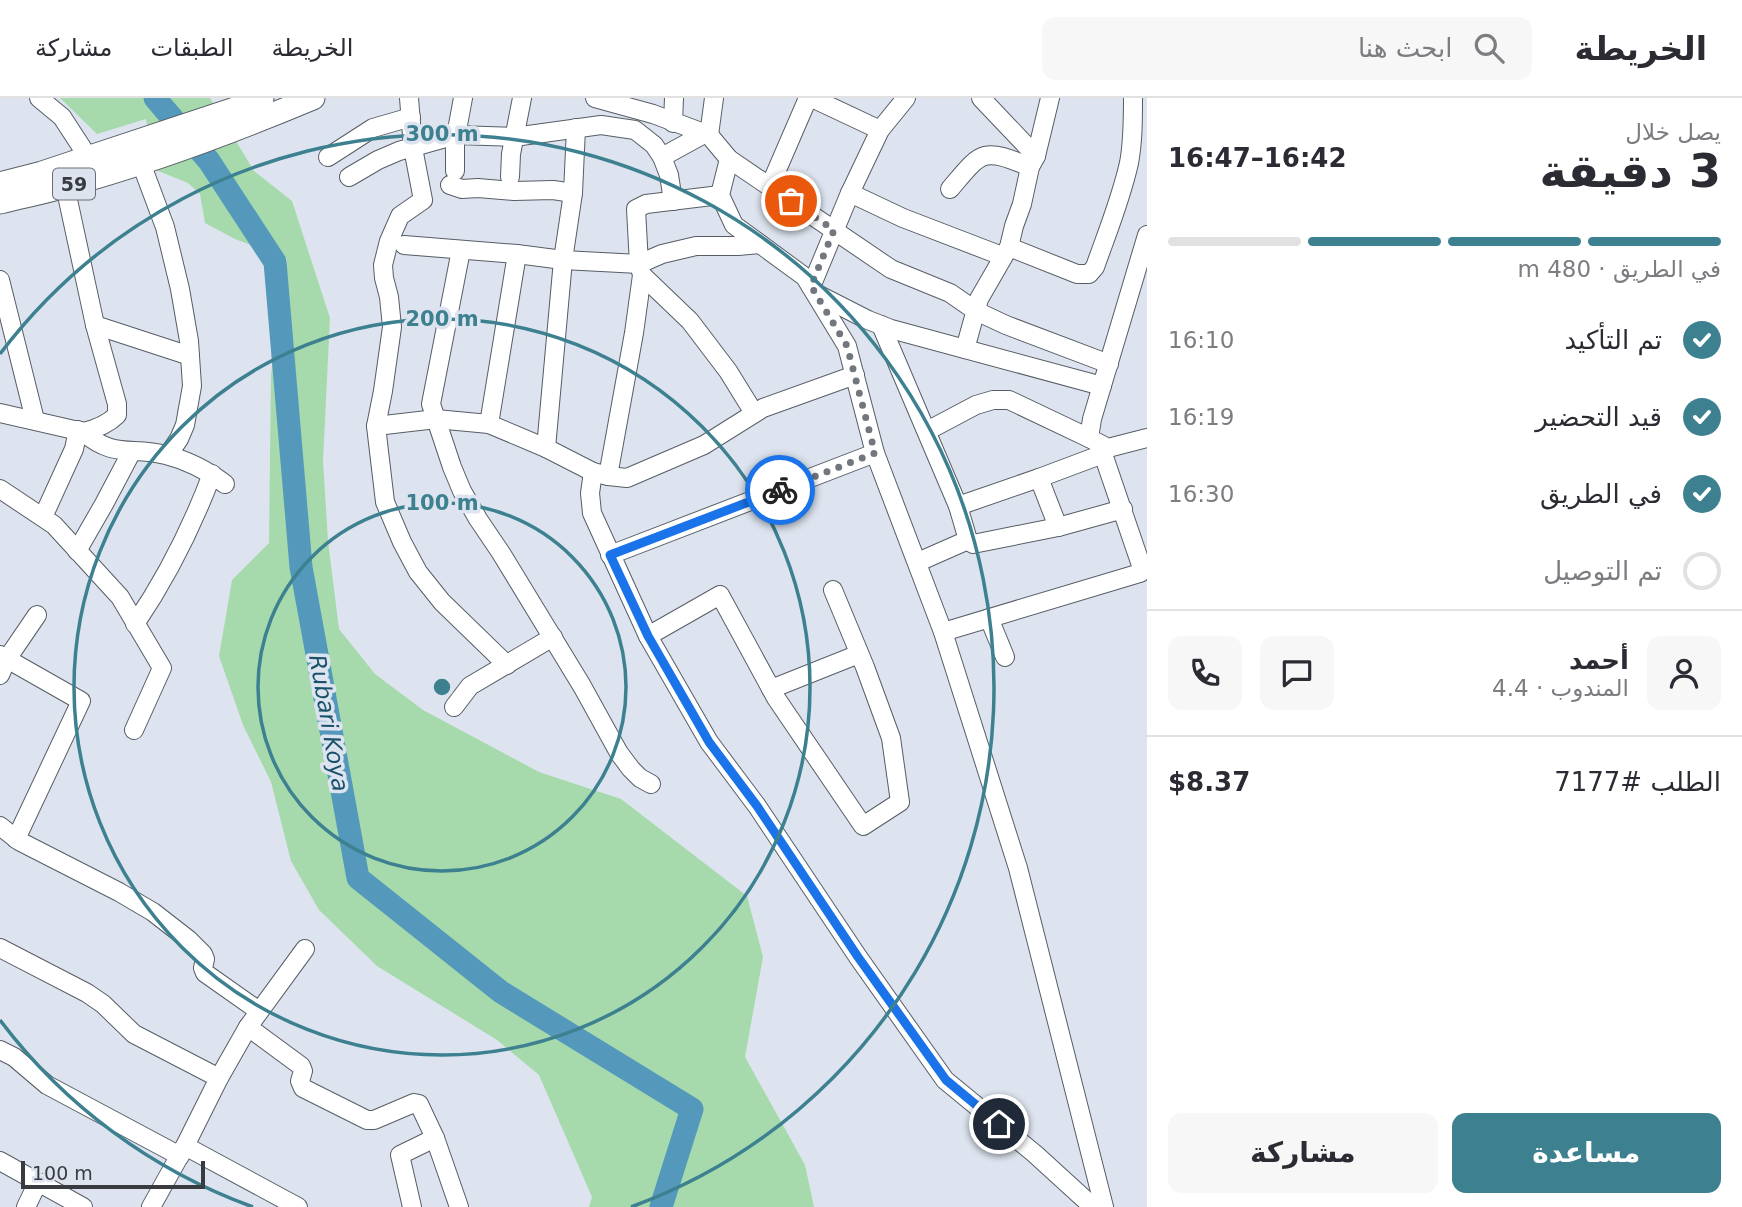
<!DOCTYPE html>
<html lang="ar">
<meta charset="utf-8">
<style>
:root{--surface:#fff;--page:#f7f7f7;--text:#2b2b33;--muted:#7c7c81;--line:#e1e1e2;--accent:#3d8191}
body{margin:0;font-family:"DejaVu Sans","Noto Naskh Arabic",sans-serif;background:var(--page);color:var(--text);direction:rtl;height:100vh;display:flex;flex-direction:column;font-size:26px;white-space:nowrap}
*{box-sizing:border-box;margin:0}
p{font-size:23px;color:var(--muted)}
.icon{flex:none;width:38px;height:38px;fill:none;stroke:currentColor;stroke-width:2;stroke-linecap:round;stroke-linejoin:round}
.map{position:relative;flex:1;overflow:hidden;direction:ltr}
.drawer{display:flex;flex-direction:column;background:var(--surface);width:595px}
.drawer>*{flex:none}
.scale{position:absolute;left:21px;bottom:18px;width:184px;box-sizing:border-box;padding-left:7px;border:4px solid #383b3f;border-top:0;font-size:19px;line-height:24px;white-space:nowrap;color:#383b3f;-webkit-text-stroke:5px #dde4ef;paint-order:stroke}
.pin{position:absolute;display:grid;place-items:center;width:60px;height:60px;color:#fff;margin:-30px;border:4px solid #fff;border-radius:50%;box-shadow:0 2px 7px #0007}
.courier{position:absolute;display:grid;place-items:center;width:70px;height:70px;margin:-35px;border:5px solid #1a73e8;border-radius:50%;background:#fff;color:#222;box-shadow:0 2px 9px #0007}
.summary em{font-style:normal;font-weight:700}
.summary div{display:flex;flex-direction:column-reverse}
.summary{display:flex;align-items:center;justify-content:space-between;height:119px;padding:0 21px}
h1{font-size:46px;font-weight:700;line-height:52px}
.bar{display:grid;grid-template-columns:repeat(4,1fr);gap:10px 7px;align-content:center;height:84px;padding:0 21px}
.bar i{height:9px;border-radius:5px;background:var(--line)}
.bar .on{background:var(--accent)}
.bar p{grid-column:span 4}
.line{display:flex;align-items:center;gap:18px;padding:0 21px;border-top:2px solid var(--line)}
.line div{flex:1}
.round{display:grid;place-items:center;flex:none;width:74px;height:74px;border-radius:14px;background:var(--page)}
ol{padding:0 21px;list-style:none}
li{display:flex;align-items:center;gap:21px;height:77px}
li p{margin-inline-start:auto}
li .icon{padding:7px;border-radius:50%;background:var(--accent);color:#fff;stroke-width:4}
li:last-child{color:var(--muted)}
li i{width:38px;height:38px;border:4px solid var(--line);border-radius:50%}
.action{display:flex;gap:14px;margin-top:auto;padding:14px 21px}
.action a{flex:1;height:80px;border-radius:14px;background:var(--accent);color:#fff;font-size:28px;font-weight:700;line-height:80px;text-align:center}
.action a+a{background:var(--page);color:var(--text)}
header{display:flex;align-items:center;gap:42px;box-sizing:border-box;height:98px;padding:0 35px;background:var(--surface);border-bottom:2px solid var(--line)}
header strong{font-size:33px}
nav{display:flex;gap:38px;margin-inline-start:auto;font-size:24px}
.search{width:490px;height:63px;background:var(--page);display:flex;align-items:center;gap:18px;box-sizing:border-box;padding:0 24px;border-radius:14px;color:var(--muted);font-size:26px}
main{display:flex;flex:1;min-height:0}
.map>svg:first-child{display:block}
.green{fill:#a6daac}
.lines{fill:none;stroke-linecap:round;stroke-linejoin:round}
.river{stroke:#5499bb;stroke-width:23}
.minor-casing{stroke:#565d65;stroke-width:20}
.major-casing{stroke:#565d65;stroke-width:25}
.minor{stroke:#fff;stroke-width:18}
.major{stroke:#fff;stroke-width:23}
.done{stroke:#72767d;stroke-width:7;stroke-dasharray:0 12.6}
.route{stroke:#1a73e8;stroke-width:9}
.ring{fill:none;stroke:#3d8191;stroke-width:3.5}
.labels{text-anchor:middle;stroke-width:7;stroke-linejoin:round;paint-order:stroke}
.shield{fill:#dde4ef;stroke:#6a6e74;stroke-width:2}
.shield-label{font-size:19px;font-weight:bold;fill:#383b3f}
.water-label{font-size:23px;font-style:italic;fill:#1b526b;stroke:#dde4ef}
.centre{fill:#3d8191;stroke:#dde4ef;stroke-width:3.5}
.ring-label{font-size:21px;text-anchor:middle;font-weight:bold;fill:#3d8191;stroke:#dde4ef;stroke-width:7;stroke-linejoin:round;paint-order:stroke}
</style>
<header>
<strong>الخريطة</strong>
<div class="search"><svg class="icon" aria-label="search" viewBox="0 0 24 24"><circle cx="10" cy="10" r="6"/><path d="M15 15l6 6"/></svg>ابحث هنا</div>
<nav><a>الخريطة</a><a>الطبقات</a><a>مشاركة</a></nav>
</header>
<main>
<section class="drawer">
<div class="summary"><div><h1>3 دقيقة</h1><p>يصل خلال</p></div><em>16:42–16:47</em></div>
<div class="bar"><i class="on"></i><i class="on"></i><i class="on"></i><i></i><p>في الطريق · 480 m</p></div>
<ol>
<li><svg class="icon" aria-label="check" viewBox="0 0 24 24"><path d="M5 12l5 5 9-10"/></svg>تم التأكيد<p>16:10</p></li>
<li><svg class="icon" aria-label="check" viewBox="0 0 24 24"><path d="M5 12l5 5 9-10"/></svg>قيد التحضير<p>16:19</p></li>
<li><svg class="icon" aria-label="check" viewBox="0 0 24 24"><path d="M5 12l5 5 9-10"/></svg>في الطريق<p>16:30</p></li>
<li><i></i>تم التوصيل</li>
</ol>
<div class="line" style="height:126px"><a class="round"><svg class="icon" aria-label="person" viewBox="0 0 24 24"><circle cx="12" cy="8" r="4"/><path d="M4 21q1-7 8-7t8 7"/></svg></a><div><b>أحمد</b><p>المندوب · 4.4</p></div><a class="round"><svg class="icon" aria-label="chat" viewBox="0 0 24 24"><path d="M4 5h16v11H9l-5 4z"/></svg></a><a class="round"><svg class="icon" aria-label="phone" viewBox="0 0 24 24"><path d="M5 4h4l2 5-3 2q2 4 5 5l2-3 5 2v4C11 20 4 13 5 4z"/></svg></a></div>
<div class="line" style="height:91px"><div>الطلب #7177</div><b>$8.37</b></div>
<div class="action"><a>مساعدة</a><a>مشاركة</a></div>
</section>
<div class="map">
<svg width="1147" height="1109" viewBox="0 0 1147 1109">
<rect width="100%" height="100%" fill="#dde4ef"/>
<polygon class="green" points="60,0 210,0 254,73 292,103 330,220 323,363 328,443 339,531 375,576 423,612 539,674 621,701 747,798 763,859 745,959 805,1067 814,1109 589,1109 592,1099 539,977 497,942 377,868 319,812 291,763 271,684 243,627 219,558 232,482 269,445 271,276 287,161 235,141 205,125 200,96 188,85 156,72 146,21 97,36"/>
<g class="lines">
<polyline class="river" points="155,0 209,63 275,164 301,469 358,780 501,894 692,1011 661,1109"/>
<g class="minor-casing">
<g id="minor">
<polyline points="39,0 62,19 88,59"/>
<polyline points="409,0 413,50 423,102 400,118 389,143 383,167 384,180 389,199 392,229 383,293 376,328 385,404 402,444 418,474 442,504 507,567"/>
<polyline points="595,0 653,16 709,37 729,61 720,97 734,127 805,179 847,248 875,355 943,534 1018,770 1104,1109"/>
<polyline points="812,0 880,32"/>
<polyline points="981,0 1036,58"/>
<polyline points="673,25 674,0"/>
<polyline points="709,37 714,0"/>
<polyline points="328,59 373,30 411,19"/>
<polyline points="662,59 669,77 673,103"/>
<polyline points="729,61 891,171 950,195 976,213 1006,227 1109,266"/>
<polyline points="141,65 165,129 180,191 189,243 192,288 185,327 179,341 168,357"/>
<polyline points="455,73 455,43 463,0"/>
<polyline points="349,79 378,62 399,53 456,37 514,39 601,27 635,32 654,47 662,59 704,36"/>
<polyline points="510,79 511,56 522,0"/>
<polyline points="450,87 462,91 478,90 514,93 553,92 573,95"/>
<polyline points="770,88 808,0"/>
<path d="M950,91C982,53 982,49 1030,69"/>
<polyline points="850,95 903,120 1002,158"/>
<polyline points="1147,137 1092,321 1089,340 1108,350 1147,340"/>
<polyline points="404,147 517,156 563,162 639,166 662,156 696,148 738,148 760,146"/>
<path d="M1009,149L1077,176H1089L1095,169C1107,135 1121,101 1129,65C1133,44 1133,22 1133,0"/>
<polyline points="461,152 431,306 452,369 462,393 478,421 501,455 582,588 619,655 631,671 640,680 651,686"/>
<polyline points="642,177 690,223 728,273 754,315"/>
<polyline points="0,182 35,322"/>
<polyline points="811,189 850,95 880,32 906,0"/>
<polyline points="815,195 868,222 891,231 1102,288"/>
<polyline points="95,227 190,258"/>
<polyline points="881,227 958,408 968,442 973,446 1058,429 1123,411"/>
<polyline points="965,251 979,201 1009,149 1014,128 1022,106 1030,69 1036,58 1050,0"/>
<path d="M0,315L83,334C96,331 108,326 117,317V306L95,227L65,88"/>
<polyline points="489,326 517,156"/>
<polyline points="376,328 436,321 489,326 546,350 593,374 608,378 627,380 704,347 763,310 855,277"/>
<polyline points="927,333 976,307 993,302 1009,302 1089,340"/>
<path d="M83,334C114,361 131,348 166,357C186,362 208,373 225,386"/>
<polyline points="546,350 563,162 573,95 576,30"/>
<polyline points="593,374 590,395 592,415 648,538 709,644 757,708 858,859 945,982 1035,1056 1093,1109"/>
<polyline points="608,378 634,235 642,177 639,166 636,111 646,106 720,97"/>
<polyline points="1039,380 1058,429"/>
<polyline points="0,391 54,427 120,499 162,570 134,632"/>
<polyline points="958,408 1039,380 1103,356"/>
<polyline points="43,419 74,351 78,332"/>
<polyline points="77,453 104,406 132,353"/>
<polyline points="610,457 875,355"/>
<polyline points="918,464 968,442"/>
<polyline points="989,520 1005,559"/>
<path d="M135,526C167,479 192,429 212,376"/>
<polyline points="943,534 1140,475 1142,470 1103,356 1108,350"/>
<polyline points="648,538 720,497 776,600 863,728 900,704 891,640 865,569 833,492"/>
<polyline points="0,557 81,603 16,741"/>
<polyline points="0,577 7,561 37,517"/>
<polyline points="771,591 859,556"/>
<polyline points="454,609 470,588 553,539"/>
<polyline points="0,728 19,743 119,794 153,814 189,842 203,856 205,861 203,870 205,875 259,913"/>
<polyline points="0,850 87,895 103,906 134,936 219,980"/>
<polyline points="248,929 301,968 303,973 300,983 303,990 367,1022 374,1022 414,1005 419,1006 435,1040 459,1109"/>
<polyline points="0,952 14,959 47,987 180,1058"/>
<polyline points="185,1048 298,1109"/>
<polyline points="0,1063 83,1109"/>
<polyline points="26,1109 38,1084"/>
<polyline points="151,1109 185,1048 219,980 248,929 305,851"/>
<polyline points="412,1109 400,1057 435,1040"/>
</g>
</g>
<g class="major-casing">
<g id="major">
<polyline points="0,86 42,75 247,7 262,0"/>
<path d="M0,104C23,98 46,94 68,87C152,64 234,33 313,0"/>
</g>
</g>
<use href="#minor" class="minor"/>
<use href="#major" class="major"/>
</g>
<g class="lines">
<polyline class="done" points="780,392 875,355 847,248 811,188 834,132 791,103"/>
<polyline class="route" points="780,392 610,457 648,538 709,644 757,708 858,859 946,982 999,1026"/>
</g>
<g class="ring">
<circle cx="442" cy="589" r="184"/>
<circle cx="442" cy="589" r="368"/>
<path d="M253 1109A553 553 0 0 1 0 922M0 256A553 553 0 1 1 631 1109"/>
</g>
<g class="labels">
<rect class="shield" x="53" y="70.5" width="42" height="31" rx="5"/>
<g class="shield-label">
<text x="74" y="93">59</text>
</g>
<g class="water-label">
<text transform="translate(329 625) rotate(80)" y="8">Rubari Koya</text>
</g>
</g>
<circle cx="442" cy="589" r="10" class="centre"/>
<g class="ring-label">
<text x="442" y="43">300 m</text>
<text x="442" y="228">200 m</text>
<text x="442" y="412">100 m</text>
</g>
</svg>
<div class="scale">100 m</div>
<div class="pin" style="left:791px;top:103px;background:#ea580c"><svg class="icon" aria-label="bag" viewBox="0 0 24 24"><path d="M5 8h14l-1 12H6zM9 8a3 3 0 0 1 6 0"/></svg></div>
<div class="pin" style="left:999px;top:1026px;background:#1f2937"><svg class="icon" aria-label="home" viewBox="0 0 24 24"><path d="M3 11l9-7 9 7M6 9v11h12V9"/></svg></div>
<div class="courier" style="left:780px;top:392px"><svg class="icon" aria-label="bike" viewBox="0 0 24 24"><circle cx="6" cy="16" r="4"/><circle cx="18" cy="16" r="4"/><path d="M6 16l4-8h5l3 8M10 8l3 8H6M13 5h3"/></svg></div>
</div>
</main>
